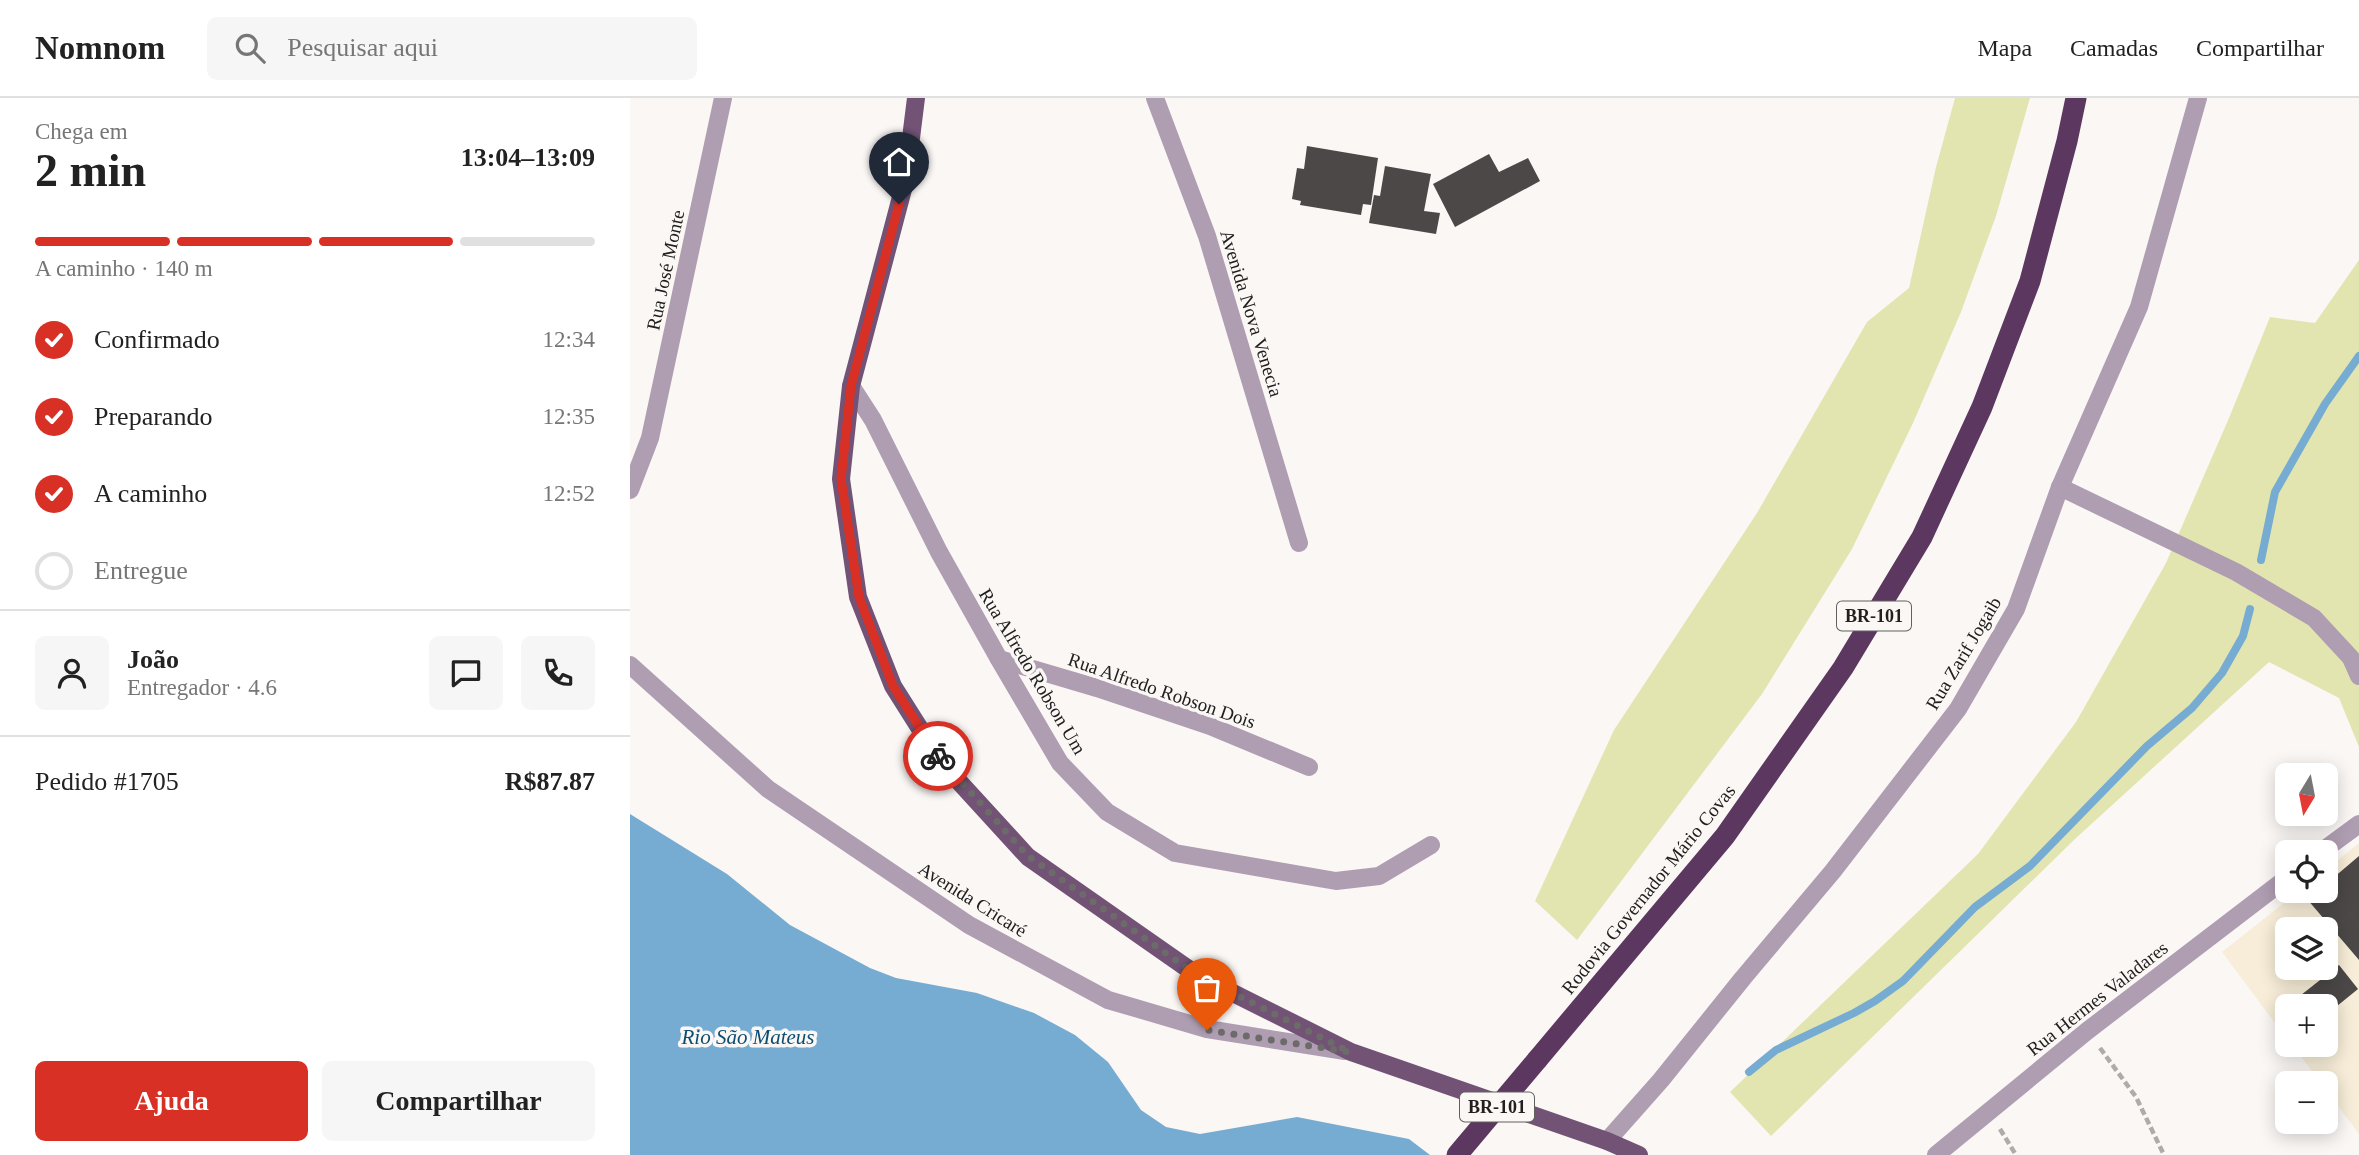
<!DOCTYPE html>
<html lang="pt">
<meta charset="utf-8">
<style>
:root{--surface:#fff;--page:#f6f6f6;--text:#222;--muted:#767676;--line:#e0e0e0;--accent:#d93025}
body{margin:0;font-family:Georgia,serif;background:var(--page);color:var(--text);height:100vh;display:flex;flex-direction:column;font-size:26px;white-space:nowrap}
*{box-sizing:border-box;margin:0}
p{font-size:23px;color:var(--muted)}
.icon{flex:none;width:38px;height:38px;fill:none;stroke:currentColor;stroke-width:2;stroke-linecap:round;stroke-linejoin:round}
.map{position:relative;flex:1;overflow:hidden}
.details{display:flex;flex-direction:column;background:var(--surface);width:630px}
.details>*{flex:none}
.needle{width:46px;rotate:190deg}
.tools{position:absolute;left:1645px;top:665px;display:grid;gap:14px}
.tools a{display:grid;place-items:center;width:63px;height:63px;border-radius:10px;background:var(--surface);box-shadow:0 4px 18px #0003;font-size:35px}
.pin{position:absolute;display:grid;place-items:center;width:60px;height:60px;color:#fff;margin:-72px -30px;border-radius:50% 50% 50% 0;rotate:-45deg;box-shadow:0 0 7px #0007}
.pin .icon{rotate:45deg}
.courier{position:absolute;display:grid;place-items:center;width:70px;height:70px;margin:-35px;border:5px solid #d93025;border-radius:50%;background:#fff;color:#222;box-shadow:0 2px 9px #0007}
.summary em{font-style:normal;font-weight:700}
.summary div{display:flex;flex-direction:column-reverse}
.summary{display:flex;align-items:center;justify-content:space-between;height:119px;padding:0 35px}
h1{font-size:46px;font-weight:700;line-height:52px}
.bar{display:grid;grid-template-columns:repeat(4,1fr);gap:10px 7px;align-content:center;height:84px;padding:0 35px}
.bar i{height:9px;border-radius:5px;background:var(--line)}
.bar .on{background:var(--accent)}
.bar p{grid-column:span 4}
.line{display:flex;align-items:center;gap:18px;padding:0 35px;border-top:2px solid var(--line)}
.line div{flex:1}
.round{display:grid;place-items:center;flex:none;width:74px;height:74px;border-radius:10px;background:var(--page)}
ol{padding:0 35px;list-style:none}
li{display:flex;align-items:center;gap:21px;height:77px}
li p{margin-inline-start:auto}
li .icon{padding:7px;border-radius:50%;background:var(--accent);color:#fff;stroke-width:4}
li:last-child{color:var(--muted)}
li i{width:38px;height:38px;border:4px solid var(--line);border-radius:50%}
.action{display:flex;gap:14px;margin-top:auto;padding:14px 35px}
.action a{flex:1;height:80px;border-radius:10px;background:var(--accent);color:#fff;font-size:28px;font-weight:700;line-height:80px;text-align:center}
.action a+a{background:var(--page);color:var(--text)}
header{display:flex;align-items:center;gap:42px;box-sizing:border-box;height:98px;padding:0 35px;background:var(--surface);border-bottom:2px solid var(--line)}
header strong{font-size:33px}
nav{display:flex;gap:38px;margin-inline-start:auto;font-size:24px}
.search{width:490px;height:63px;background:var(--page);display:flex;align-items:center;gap:18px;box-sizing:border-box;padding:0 24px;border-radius:10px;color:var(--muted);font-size:26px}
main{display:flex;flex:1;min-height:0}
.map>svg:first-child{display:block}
.education{fill:#f7edd8;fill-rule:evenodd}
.green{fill:#e3e5b1}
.water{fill:#77acd2}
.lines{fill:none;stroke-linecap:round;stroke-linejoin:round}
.stream{stroke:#77acd2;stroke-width:8}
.building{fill:#4b4847}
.path{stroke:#aeacaa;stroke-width:4.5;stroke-dasharray:7 3.5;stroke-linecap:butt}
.street{stroke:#af9db1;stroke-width:18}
.primary{stroke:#725275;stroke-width:18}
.highway{stroke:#5c3860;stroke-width:21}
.highway-bridge{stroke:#5c3860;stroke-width:21}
.done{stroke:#6d6b6a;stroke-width:7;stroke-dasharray:0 12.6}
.route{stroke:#d93025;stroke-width:9}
.labels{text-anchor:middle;stroke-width:7;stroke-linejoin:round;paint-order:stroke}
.shield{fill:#faf7f5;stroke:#62605f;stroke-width:2}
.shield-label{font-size:18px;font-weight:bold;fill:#21201f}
.street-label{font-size:19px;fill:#21201f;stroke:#faf7f5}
.water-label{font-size:21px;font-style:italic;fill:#0c4d72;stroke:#faf7f5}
</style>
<header>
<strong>Nomnom</strong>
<div class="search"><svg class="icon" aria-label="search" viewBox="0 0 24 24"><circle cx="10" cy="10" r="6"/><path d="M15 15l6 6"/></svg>Pesquisar aqui</div>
<nav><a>Mapa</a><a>Camadas</a><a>Compartilhar</a></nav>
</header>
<main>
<section class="details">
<div class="summary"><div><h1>2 min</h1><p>Chega em</p></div><em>13:04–13:09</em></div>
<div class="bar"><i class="on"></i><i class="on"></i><i class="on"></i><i></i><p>A caminho · 140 m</p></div>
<ol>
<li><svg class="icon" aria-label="check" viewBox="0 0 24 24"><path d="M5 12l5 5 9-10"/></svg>Confirmado<p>12:34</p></li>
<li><svg class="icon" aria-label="check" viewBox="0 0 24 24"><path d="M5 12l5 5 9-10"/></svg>Preparando<p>12:35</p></li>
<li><svg class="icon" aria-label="check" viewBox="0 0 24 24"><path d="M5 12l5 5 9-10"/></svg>A caminho<p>12:52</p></li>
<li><i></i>Entregue</li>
</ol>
<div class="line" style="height:126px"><a class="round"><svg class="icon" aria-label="person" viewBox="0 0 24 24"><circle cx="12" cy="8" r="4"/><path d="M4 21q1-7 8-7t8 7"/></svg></a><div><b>João</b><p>Entregador · 4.6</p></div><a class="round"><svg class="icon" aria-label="chat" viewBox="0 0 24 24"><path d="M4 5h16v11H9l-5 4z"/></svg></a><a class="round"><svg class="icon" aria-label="phone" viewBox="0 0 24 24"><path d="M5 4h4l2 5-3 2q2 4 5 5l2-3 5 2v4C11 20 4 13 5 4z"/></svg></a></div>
<div class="line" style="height:91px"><div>Pedido #1705</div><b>R$87.87</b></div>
<div class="action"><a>Ajuda</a><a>Compartilhar</a></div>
</section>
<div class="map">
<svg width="1729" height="1057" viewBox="0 0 1729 1057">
<rect width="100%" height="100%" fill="#faf7f5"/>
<path class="education" d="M1729,745V1036L1696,992V985H1691L1662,947H1696V908H1657V941L1592,854L1669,793H1696V772ZM1657,831H1696V870H1657Z"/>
<g class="green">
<polygon points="1325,0 1400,0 1366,118 1331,214 1283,325 1222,451 1132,596 947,842 905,803 984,632 1127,415 1237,224 1279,190 1306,69"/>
<polygon points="1729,162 1729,649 1709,600 1639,564 1445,741 1141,1038 1100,994 1348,756 1446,624 1536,465 1599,320 1640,219 1685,225"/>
</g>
<polygon class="water" points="0,716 97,776 160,827 240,870 266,880 347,895 404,915 445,937 478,964 511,1012 536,1029 570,1036 667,1019 779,1041 800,1057 0,1057"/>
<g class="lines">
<g class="stream">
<polyline points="1631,462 1645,394 1695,306 1729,258"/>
<polyline points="1119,974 1146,952 1224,915 1245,903 1273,883 1345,809 1400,768 1517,648 1562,610 1592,575 1613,538 1620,511"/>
</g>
</g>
<g class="building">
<polygon points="677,48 748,60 741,107 733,106 731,117 670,107 671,103 662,101 667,70 674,71"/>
<polygon points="859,56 869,74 898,60 910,83 825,129 803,86"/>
<polygon points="755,68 801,76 794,113 810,115 806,136 739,125 744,97 750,98"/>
<polygon points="1729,758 1729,862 1677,801 1687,793 1696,793 1696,786"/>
<polygon points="1709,867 1728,891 1696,917 1696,908 1672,908 1666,901"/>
</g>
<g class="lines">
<g class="path">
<polyline points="1470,950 1506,999 1534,1057"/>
<polyline points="1370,1031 1386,1057"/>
</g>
<g class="street">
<polyline points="525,0 577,138 669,445"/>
<polyline points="221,288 243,322 309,454 369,561 430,665 477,714 545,755 706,783 749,778 801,747"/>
<polyline points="1430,389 1606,474 1684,520 1721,560 1729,578"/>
<polyline points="0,392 20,340 93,0"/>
<polyline points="369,561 467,590 580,628 679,669"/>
<polyline points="0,567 138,691 339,827 478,902 577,931 715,953"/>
<polyline points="1691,754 1729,726"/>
<polyline points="977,1043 1031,982 1113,880 1203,773 1328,611 1386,511 1430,389 1509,209 1568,0"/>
<polyline points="1306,1057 1457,933 1657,780"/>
</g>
<polyline class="primary" points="286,0 276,80 221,288 211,381 228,499 263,588 311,664 398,759 567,877 721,954 977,1043 1009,1057"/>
<polyline class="highway" points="907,962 1095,738 1213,570 1292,439 1352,309 1400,183 1437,43 1446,0"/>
<polyline class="highway-bridge" points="827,1057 907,962"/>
</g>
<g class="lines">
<polyline class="done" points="308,658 398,758 567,877 720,954 577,932"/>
<polyline class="route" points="269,106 221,288 211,381 229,499 263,588 308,658"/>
</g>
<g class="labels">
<g class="shield">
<rect x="1207" y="503.5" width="74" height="29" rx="5"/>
<rect x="830" y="994.5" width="74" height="29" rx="5"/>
</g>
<g class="shield-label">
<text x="1244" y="524">BR-101</text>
<text x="867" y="1015">BR-101</text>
</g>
<g class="street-label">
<text transform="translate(35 172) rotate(-78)" y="7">Rua José Monte</text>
<text transform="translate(622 215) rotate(73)" y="7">Avenida Nova Venecia</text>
<text transform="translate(1333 555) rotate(-59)" y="7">Rua Zarif Jogaib</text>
<text transform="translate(403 573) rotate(59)" y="7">Rua Alfredo Robson Um</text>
<text transform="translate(532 592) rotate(19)" y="7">Rua Alfredo Robson Dois</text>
<text transform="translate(1018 791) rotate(-51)" y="7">Rodovia Governador Mário Covas</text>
<text transform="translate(343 801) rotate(32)" y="7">Avenida Cricaré</text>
<text transform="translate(1467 900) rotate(-38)" y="7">Rua Hermes Valadares</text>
</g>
<g class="water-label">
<text x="118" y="946">Rio São Mateus</text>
</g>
</g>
</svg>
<div class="tools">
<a><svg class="needle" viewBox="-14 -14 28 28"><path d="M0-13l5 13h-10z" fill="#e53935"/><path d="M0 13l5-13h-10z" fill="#767676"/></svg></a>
<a><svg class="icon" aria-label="locate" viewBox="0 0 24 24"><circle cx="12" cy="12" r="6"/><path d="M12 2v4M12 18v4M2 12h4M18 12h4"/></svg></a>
<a><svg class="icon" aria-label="layers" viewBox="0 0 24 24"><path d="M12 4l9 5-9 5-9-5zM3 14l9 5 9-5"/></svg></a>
<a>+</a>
<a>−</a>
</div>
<div class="pin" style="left:577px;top:932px;background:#ea580c"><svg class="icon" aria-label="bag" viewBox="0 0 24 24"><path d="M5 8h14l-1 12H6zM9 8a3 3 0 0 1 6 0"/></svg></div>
<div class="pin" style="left:269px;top:106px;background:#1f2937"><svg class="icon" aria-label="home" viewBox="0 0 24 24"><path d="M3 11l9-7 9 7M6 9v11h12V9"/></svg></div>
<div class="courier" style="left:308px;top:658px"><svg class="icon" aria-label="bike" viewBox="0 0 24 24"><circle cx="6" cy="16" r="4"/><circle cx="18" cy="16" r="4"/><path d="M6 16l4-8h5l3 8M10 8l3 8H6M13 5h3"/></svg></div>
</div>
</main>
